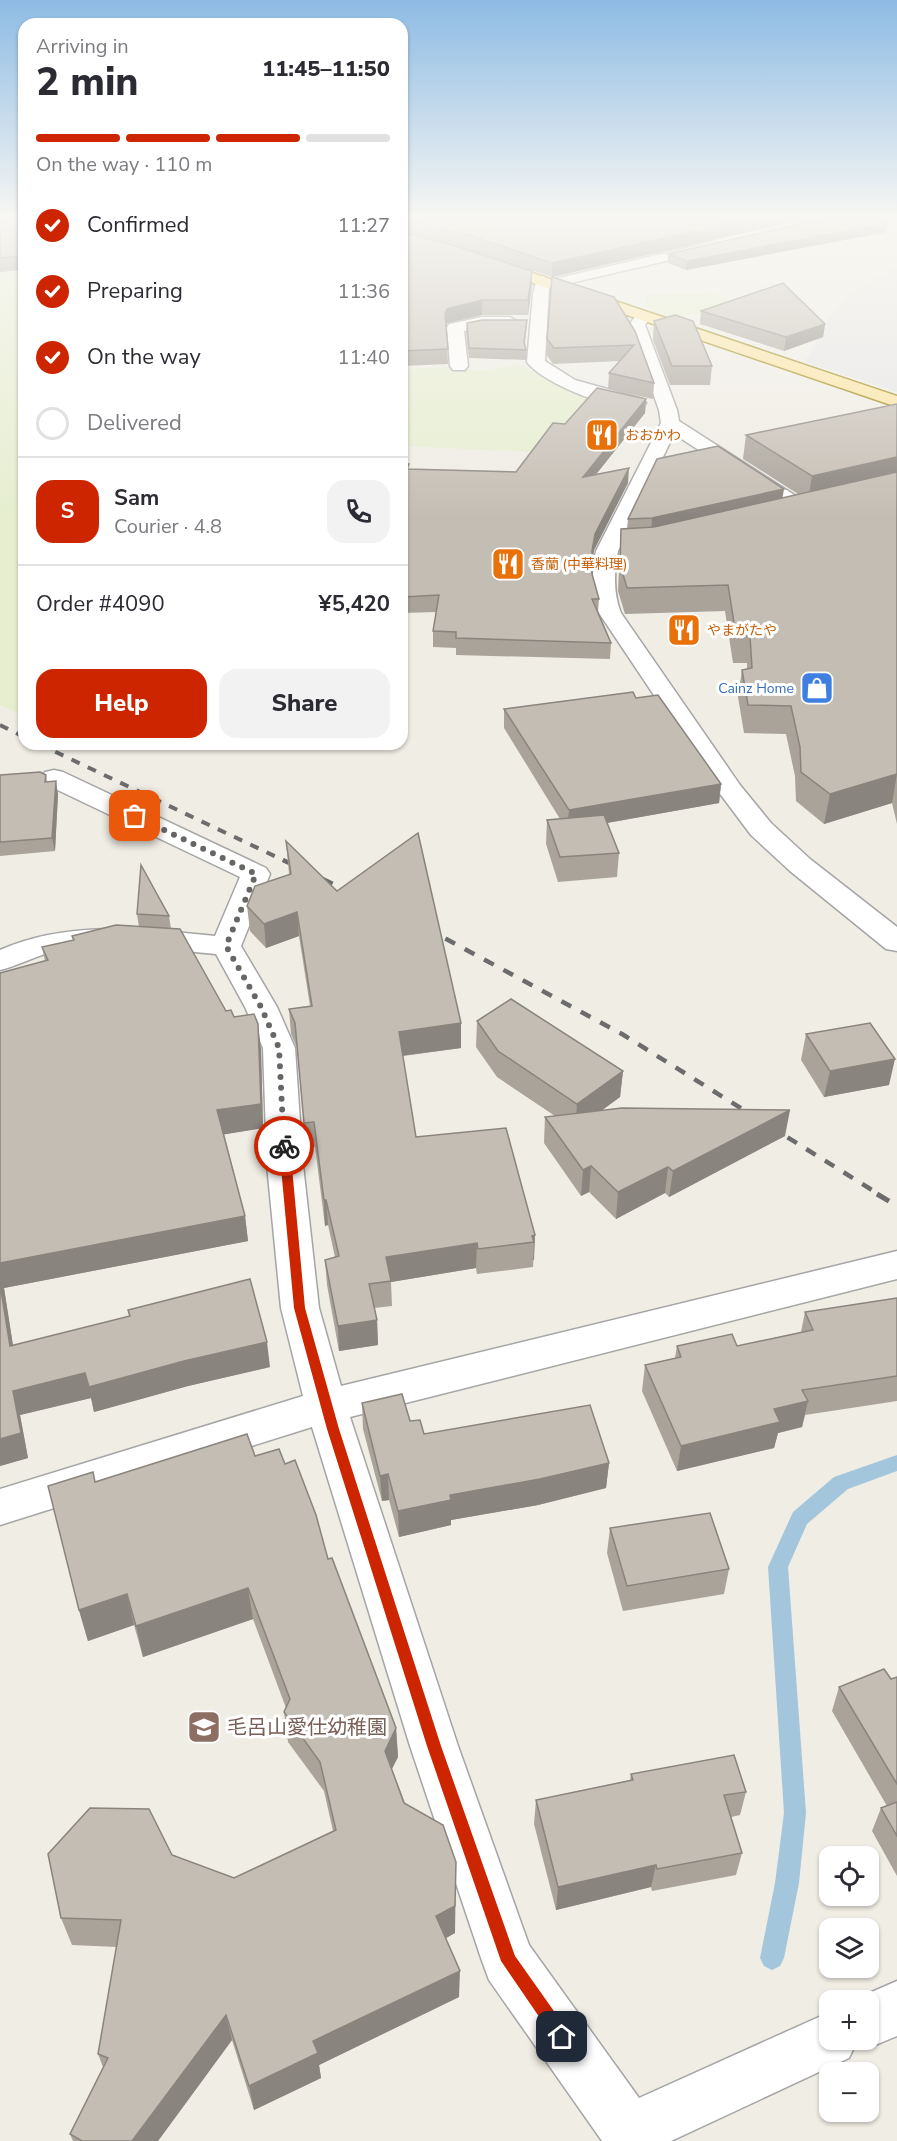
<!DOCTYPE html>
<meta charset="utf-8">
<style>
:root{--surface:#fff;--page:#f2f2f3;--text:#2b2b33;--muted:#7c7c81;--line:#e1e1e2;--accent:#cc2500}
body{margin:0;font-family:"Nunito Sans","Noto Sans JP",sans-serif;background:var(--page);color:var(--text);height:100vh;display:flex;flex-direction:column;font-size:22px;white-space:nowrap}
*{box-sizing:border-box;margin:0}
p{font-size:20px;color:var(--muted)}
.icon{flex:none;width:33px;height:33px;fill:none;stroke:currentColor;stroke-width:2;stroke-linecap:round;stroke-linejoin:round}
.map{position:relative;flex:1;overflow:hidden}
.panel{position:absolute;left:18px;top:18px;width:390px;height:732px;display:flex;flex-direction:column;background:var(--surface);border-radius:18px;box-shadow:0 2px 4px #0004}
.panel>*{flex:none}
.controls{position:absolute;left:819px;top:1846px;display:grid;gap:12px}
.controls a{display:grid;place-items:center;width:60px;height:60px;border-radius:12px;background:var(--surface);box-shadow:0 2px 4px #0004;font-size:30px}
.pin{position:absolute;display:grid;place-items:center;width:51px;height:51px;color:#fff;margin:-26px;border-radius:12px;box-shadow:0 3px 9px #0006}
.courier{position:absolute;display:grid;place-items:center;width:60px;height:60px;margin:-30px;border:4px solid #cc2500;border-radius:50%;background:#fff;color:#222;box-shadow:0 2px 8px #0007}
.head em{font-style:normal;font-weight:800}
.head div{display:flex;flex-direction:column-reverse}
.head{display:flex;align-items:center;justify-content:space-between;height:102px;padding:0 18px}
h1{font-size:39px;font-weight:800;line-height:45px}
.bar{display:grid;grid-template-columns:repeat(4,1fr);gap:9px 6px;align-content:center;height:72px;padding:0 18px}
.bar i{height:8px;border-radius:4px;background:var(--line)}
.bar .selected{background:var(--accent)}
.bar p{grid-column:span 4}
.line{display:flex;align-items:center;gap:15px;padding:0 18px;border-top:2px solid var(--line)}
.line div{flex:1}
.round{display:grid;place-items:center;flex:none;width:63px;height:63px;border-radius:18px;background:var(--page)}
ol{padding:0 18px;list-style:none}
li{display:flex;align-items:center;gap:18px;height:66px}
li p{margin-inline-start:auto}
li .icon{padding:6px;border-radius:50%;background:var(--accent);color:#fff;stroke-width:4}
li:last-child{color:var(--muted)}
li i{width:33px;height:33px;border:3px solid var(--line);border-radius:50%}
.cta{display:flex;gap:12px;margin-top:auto;padding:12px 18px}
.cta a{flex:1;height:69px;border-radius:18px;background:var(--accent);color:#fff;font-size:24px;font-weight:800;line-height:69px;text-align:center}
.cta a+a{background:var(--page);color:var(--text)}
.map>svg:first-child{display:block}
.farmland{fill:#e6eecf}
.parking{fill:#e6e6e6}
.lines{fill:none;stroke-linecap:round;stroke-linejoin:round}
.stream{fill:#a4c6dd;fill-rule:evenodd}
.street-casing{stroke:#a5a5a5;stroke-width:3}
.primary-casing{stroke:#988100;stroke-width:3}
.street{fill:#fff;fill-rule:evenodd}
.primary{fill:#fde49b;fill-rule:evenodd}
.rail-far2{stroke:#6c6c6c;stroke-width:4;stroke-dasharray:9 9;stroke-linecap:butt}
.rail-far1{stroke:#6c6c6c;stroke-width:4.5;stroke-dasharray:11 11;stroke-linecap:butt}
.rail{stroke:#6c6c6c;stroke-width:5;stroke-dasharray:14 14;stroke-linecap:butt}
.wall{fill:#a9a39a}
.shaded-wall{fill:#89847d}
.building{fill:#c4bdb3;stroke:#89847d;stroke-width:1.5}
.route{fill:#cc2500}
.done{stroke:#676663;stroke-width:6;stroke-dasharray:0 10.8}
.labels{text-anchor:middle;stroke-width:6;stroke-linejoin:round;paint-order:stroke}
.far-food-label{font-size:14px;fill:#c56008;stroke:#fff;text-anchor:start}
.far-shop-label{font-size:14px;fill:#366cbe;stroke:#fff;text-anchor:end}
.near-education-label{font-size:20px;fill:#785e54;stroke:#fff;text-anchor:start}
</style>
<div class="map">
<svg width="897" height="2141" viewBox="0 0 897 2141">
<rect width="100%" height="100%" fill="#efede4"/>
<g class="farmland">
<polygon points="24,271 24,716 0,705 0,273"/>
<polygon points="710,293 738,302 748,309 669,317 650,310 644,294"/>
<polygon points="519,364 543,378 593,396 533,452 402,446 402,369 452,367 481,371"/>
</g>
<polygon class="parking" points="897,267 897,392 805,362 833,313 848,295"/>
<g class="lines">
<polygon class="stream" points="897,1455 897,1471 848,1489 807,1524 788,1567 806,1813 799,1883 784,1958 780,1966 772,1970 764,1966 760,1958 775,1883 784,1813 768,1567 793,1512 834,1477"/>
<g class="street-casing">
<g id="street">
<path d="M713,242L718,243L720,246L718,249L549,288L545,361L575,380L643,399L646,403L643,407C618,413 543,384 527,362L533,294L537,278L543,276L550,280Z"/>
<path d="M644,311L652,316L645,325L677,410L679,421L813,507L816,511L813,515L806,517L799,515L674,434L618,551C614,572 613,593 621,613L740,785L771,823L810,859L897,927V951L886,949L790,871L751,835L718,791L599,613C590,593 592,572 596,551L661,423L659,410L629,325L638,313Z"/>
<path d="M482,317H510L518,322C513,328 476,328 464,331L468,366L465,370H453L450,366L447,328L449,324Z"/>
<path d="M54,770L63,772L266,868L270,874L241,946L277,1007L295,1048L303,1165L319,1308L341,1386L897,1251V1279L350,1417L458,1746L529,1945L639,2098L830,2012V2040H868V2001H851L897,1981V2036L868,2048L856,2043L849,2058L671,2141H602L489,1980L482,1961L410,1746L312,1427L0,1525V1489L303,1396L281,1308L267,1165L263,1048L245,1007L216,954C162,949 106,941 53,952C34,956 18,966 0,970V950C68,920 143,929 215,936L240,877L45,784L41,778L45,772Z"/>
</g>
</g>
<g class="primary-casing">
<polygon id="primary" points="402,234 467,251 897,396 897,407 457,257 402,243"/>
</g>
<use href="#street" class="street"/>
<use href="#primary" class="primary"/>
<g class="rail-far2">
<polyline points="0,725 24,737"/>
<polyline points="39,744 287,862"/>
</g>
<g class="rail-far1">
<polyline points="283,860 356,895"/>
<polyline points="426,928 622,1034 880,1195"/>
</g>
<polyline class="rail" points="877,1194 897,1206"/>
</g>
<g class="wall">
<polygon points="0,218 24,218 24,270 0,272"/>
<polygon points="402,218 808,218 553,277 614,297 654,383 653,399 608,389 609,373 620,361 553,364 546,354 552,277 461,247 532,285 528,315 482,315 447,323 446,326 448,364 402,366"/>
<polygon points="888,223 886,232 686,270 668,263 668,254"/>
<polygon points="701,311 825,324 823,337 784,351 700,324"/>
<polygon points="654,321 712,366 710,385 670,385 653,340"/>
<polygon points="467,323 526,329 525,344 526,350 526,360 469,358 466,333"/>
<polygon points="646,399 645,413 596,474 628,483 594,550 592,562 592,574 599,599 598,613 611,643 610,659 456,655 456,648 433,647 433,631 437,612 402,613 402,464 409,469 516,472 565,424"/>
<polygon points="897,404 897,824 892,803 824,824 796,801 795,776 786,734 744,733 738,697 742,670 747,669 747,663 733,663 725,611 625,614 618,591 621,529 627,529 628,519 783,498 798,494 743,459 746,435"/>
<polygon points="636,698 721,784 719,803 607,823 619,853 617,877 558,882 546,844 547,820 560,819 504,728 504,709"/>
<polygon points="0,775 46,775 47,782 58,794 55,851 0,856"/>
<polygon points="286,841 461,1048 403,1056 416,1137 535,1235 533,1267 477,1274 476,1268 391,1282 392,1306 374,1308 377,1320 378,1345 339,1351 327,1285 325,1260 335,1257 328,1225 325,1226 315,1147 306,1148 297,1048 291,1034 289,1009 310,1006 299,936 266,948 250,931 247,906 289,874"/>
<polygon points="137,914 169,916 171,929 226,1011 234,1017 261,1049 263,1128 224,1134 245,1216 248,1241 4,1288 13,1346 129,1316 128,1310 270,1367 188,1386 94,1412 91,1398 20,1415 28,1458 0,1466 0,973 45,961 42,947 73,940 72,936 139,927"/>
<polygon points="477,1021 623,1071 620,1097 601,1111 785,1136 669,1197 665,1193 616,1219 589,1192 581,1196 544,1143 545,1117 555,1116 497,1077 476,1047"/>
<polygon points="806,1034 889,1085 824,1097 801,1060"/>
<polygon points="897,1298 897,1401 805,1415 802,1427 778,1433 774,1448 677,1471 642,1391 645,1365 675,1358 677,1346 737,1346 801,1332 805,1312"/>
<polygon points="362,1403 410,1421 424,1434 609,1463 606,1488 538,1505 451,1520 451,1525 399,1537 389,1500 382,1501 363,1429"/>
<polygon points="255,1456 285,1464 328,1559 396,1728 398,1757 392,1769 455,1933 446,1938 459,1997 319,2065 321,2078 254,2110 232,2040 158,2141 73,2141 70,2134 103,2067 98,2054 117,1947 72,1945 61,1918 172,1855 234,1878 333,1831 324,1791 288,1742 284,1712 286,1708 253,1619 143,1657 134,1625 88,1641 79,1610 95,1482"/>
<polygon points="610,1528 729,1569 724,1594 623,1611 607,1553"/>
<polygon points="897,1677 897,1876 872,1831 881,1808 887,1806 832,1711 839,1687 891,1679"/>
<polygon points="631,1774 746,1792 740,1815 731,1817 742,1853 736,1875 652,1891 651,1887 556,1910 534,1824 536,1800 630,1780"/>
</g>
<g class="shaded-wall">
<polygon points="753,218 808,218 552,277 552,263"/>
<polygon points="888,223 886,232 686,270 687,261"/>
<polygon points="532,271 532,285 528,315 528,300"/>
<polygon points="482,300 482,315 447,323 445,328 445,314 447,309"/>
<polygon points="825,324 823,337 784,351 786,337"/>
<polygon points="646,399 645,413 582,492 583,477"/>
<polygon points="897,457 897,478 808,501 812,476"/>
<polygon points="629,468 628,483 594,550 591,567 592,551 595,534"/>
<polygon points="784,489 781,507 651,537 652,518"/>
<polygon points="897,774 892,803 824,824 830,794"/>
<polygon points="56,781 58,794 55,851 52,838"/>
<polygon points="721,784 719,803 567,830 569,810"/>
<polygon points="297,912 299,936 266,948 264,924"/>
<polygon points="461,1023 461,1048 400,1056 399,1032"/>
<polygon points="258,1024 261,1049 263,1128 221,1135 217,1110"/>
<polygon points="895,1059 889,1085 824,1097 830,1071"/>
<polygon points="623,1071 620,1097 575,1130 577,1104"/>
<polygon points="790,1110 785,1136 669,1197 673,1171"/>
<polygon points="591,1166 589,1192 581,1196 583,1170"/>
<polygon points="668,1167 665,1193 616,1219 618,1192"/>
<polygon points="324,1200 326,1200 328,1225 325,1226"/>
<polygon points="245,1216 248,1241 4,1288 17,1371 10,1346 0,1284 0,1263"/>
<polygon points="535,1235 534,1260 533,1260 534,1242 532,1236"/>
<polygon points="477,1243 476,1268 391,1282 386,1257"/>
<polygon points="377,1320 378,1345 339,1351 338,1326"/>
<polygon points="267,1342 270,1367 188,1386 94,1412 91,1398 20,1415 28,1458 0,1466 0,1439 13,1391 85,1373 184,1361"/>
<polygon points="808,1401 802,1427 778,1433 774,1448 677,1471 681,1446 774,1409"/>
<polygon points="609,1463 606,1488 538,1505 451,1520 451,1525 399,1537 398,1511 450,1495"/>
<polygon points="388,1474 389,1500 382,1501 380,1476"/>
<polygon points="248,1588 253,1619 143,1657 136,1626"/>
<polygon points="127,1594 134,1625 88,1641 79,1610"/>
<polygon points="396,1728 398,1757 386,1780 385,1751"/>
<polygon points="456,1862 455,1933 437,1943 436,1916"/>
<polygon points="656,1865 651,1887 556,1910 558,1887"/>
<polygon points="460,1971 459,1997 319,2065 321,2078 254,2110 249,2086 313,2041"/>
<polygon points="226,2015 232,2040 158,2141 132,2141"/>
</g>
<g class="building">
<polygon points="0,218 24,218 24,256 0,258"/>
<polygon points="402,218 753,218 552,263 468,235 402,219"/>
<polygon points="827,218 888,218 888,223 687,261 668,254"/>
<polygon points="402,232 456,246 532,271 528,300 482,300 447,309 445,314 448,349 402,351"/>
<polygon points="552,277 614,297 635,331 654,383 609,373 634,345 554,348 547,339"/>
<polygon points="783,283 825,324 786,337 701,311"/>
<polygon points="675,315 693,321 712,366 672,366 654,321"/>
<polygon points="482,320 527,320 524,342 526,350 469,348 467,323"/>
<polygon points="597,388 646,399 583,477 629,468 595,534 592,551 592,574 599,599 592,599 611,643 456,638 456,632 433,631 439,595 402,597 402,464 409,464 407,469 516,472 553,423 565,424"/>
<polygon points="897,404 897,457 812,476 746,435"/>
<polygon points="718,446 784,489 652,518 628,519 657,459"/>
<polygon points="897,472 897,774 830,794 801,772 800,747 791,706 748,705 742,670 752,668 750,636 736,635 728,585 627,588 620,564 621,529 654,527"/>
<polygon points="633,692 636,698 658,695 721,784 569,810 504,709"/>
<polygon points="40,772 46,775 45,782 56,781 52,838 0,842 0,775"/>
<polygon points="604,815 619,853 560,857 547,820"/>
<polygon points="418,833 461,1023 399,1032 416,1137 506,1128 535,1235 532,1236 534,1242 478,1249 477,1243 386,1257 391,1281 369,1284 377,1320 338,1326 325,1260 339,1256 326,1200 324,1200 314,1122 304,1123 295,1023 289,1009 312,1006 297,912 264,924 247,906 255,886 291,874 286,841 337,891"/>
<polygon points="141,865 169,916 137,914"/>
<polygon points="116,925 180,929 226,1011 231,1010 234,1017 254,1014 258,1024 261,1104 217,1110 245,1216 0,1263 0,973 48,960 42,947 74,940 72,936"/>
<polygon points="511,999 623,1071 577,1104 498,1051 477,1021"/>
<polygon points="870,1023 895,1059 830,1071 806,1034"/>
<polygon points="622,1108 790,1110 673,1171 668,1167 618,1192 591,1166 583,1170 545,1117"/>
<polygon points="250,1279 267,1342 184,1361 89,1387 85,1373 13,1391 21,1433 0,1439 0,1284 10,1346 130,1316 128,1310"/>
<polygon points="897,1298 897,1376 802,1390 808,1401 774,1409 780,1422 681,1446 645,1365 681,1357 677,1346 732,1334 737,1346 813,1330 805,1312"/>
<polygon points="402,1394 410,1421 420,1420 424,1434 590,1405 609,1463 540,1479 450,1495 451,1500 398,1511 388,1474 380,1476 362,1403"/>
<polygon points="247,1434 255,1456 279,1449 285,1464 295,1460 316,1515 328,1559 332,1558 396,1728 385,1751 404,1803 443,1825 456,1862 455,1906 436,1916 460,1971 313,2041 318,2053 249,2086 226,2015 132,2141 82,2141 70,2134 108,2058 98,2054 121,1920 61,1918 48,1854 90,1808 149,1809 172,1855 234,1878 336,1830 320,1762 284,1712 290,1699 248,1588 136,1626 127,1594 79,1610 48,1486 93,1472 95,1482"/>
<polygon points="710,1513 729,1569 627,1586 610,1528"/>
<polygon points="884,1669 891,1679 897,1677 897,1784 839,1687"/>
<polygon points="734,1755 746,1792 724,1795 742,1853 657,1869 656,1865 558,1887 536,1800 633,1780 631,1774"/>
<polygon points="897,1802 897,1836 881,1808"/>
</g>
<linearGradient id="sky" x2="0" y2="1"><stop stop-color="#8dbbe4"/><stop offset="0.42" stop-color="#f8f7f3"/><stop offset="1" stop-color="#f8f7f3" stop-opacity="0"/></linearGradient>
<rect width="897" height="518" fill="url(#sky)"/>
<polygon class="route" points="284,1143 290,1146 305,1308 339,1429 441,1746 515,1956 568,2031 570,2037 568,2043 562,2045 557,2043 501,1961 427,1746 327,1429 294,1308 279,1146"/>
<g class="lines">
<polyline class="done" points="135,816 256,874 226,946 261,1007 279,1048 284,1146"/>
</g>
<defs>
<g id="restaurant-square" transform="scale(1.725)"><rect x="-9" y="-9" width="18" height="18" rx="4" fill="#e8710a" stroke="#fff"/><path d="M-5-6h1v4h1v-4h1v4h1v-4h1v5L-1.5 .5V6h-2V.5L-5-1ZM5-6V6H3V1.5H1.5Q1.5-4 5-6Z" fill="#fff"/></g>
<g id="shop-square" transform="scale(1.725)"><rect x="-9" y="-9" width="18" height="18" rx="4" fill="#3f7fe0" stroke="#fff"/><path d="M-5-2.5h2.3a2.7 3.5 0 0 1 5.4 0H5L5.5 6h-11ZM-1.5-2.5h3a1.5 2.3 0 0 0-3 0Z" fill="#fff"/></g>
<g id="school-square" transform="scale(1.725)"><rect x="-9" y="-9" width="18" height="18" rx="4" fill="#8d6e63" stroke="#fff"/><path d="M0-5L7-2L0 1L-7-2ZM-4 1L0 2.5L4 1V4Q0 6-4 4Z" fill="#fff"/></g>
</defs>
<g fill-rule="evenodd">
<use href="#restaurant-square" x="602" y="435"/>
<use href="#restaurant-square" x="508" y="564"/>
<use href="#restaurant-square" x="684" y="630"/>
<use href="#shop-square" x="817" y="688"/>
<use href="#school-square" x="204" y="1727"/>
</g>
<g class="labels">
<g class="far-food-label">
<text x="625" y="440">おおかわ</text>
<text x="531" y="569">香蘭 (中華料理)</text>
<text x="707" y="635">やまがたや</text>
</g>
<g class="far-shop-label">
<text x="794" y="693">Cainz Home</text>
</g>
<g class="near-education-label">
<text x="227" y="1734">毛呂山愛仕幼稚園</text>
</g>
</g>
</svg>
<div class="controls">
<a><svg class="icon" aria-label="locate" viewBox="0 0 24 24"><circle cx="12" cy="12" r="6"/><path d="M12 2v4M12 18v4M2 12h4M18 12h4"/></svg></a>
<a><svg class="icon" aria-label="layers" viewBox="0 0 24 24"><path d="M12 4l9 5-9 5-9-5zM3 14l9 5 9-5"/></svg></a>
<a>+</a>
<a>−</a>
</div>
<div class="pin" style="left:135px;top:816px;background:#ea580c"><svg class="icon" aria-label="bag" viewBox="0 0 24 24"><path d="M5 8h14l-1 12H6zM9 8a3 3 0 0 1 6 0"/></svg></div>
<div class="pin" style="left:562px;top:2037px;background:#1f2937"><svg class="icon" aria-label="home" viewBox="0 0 24 24"><path d="M3 11l9-7 9 7M6 9v11h12V9"/></svg></div>
<div class="courier" style="left:284px;top:1146px"><svg class="icon" aria-label="bike" viewBox="0 0 24 24"><circle cx="6" cy="16" r="4"/><circle cx="18" cy="16" r="4"/><path d="M6 16l4-8h5l3 8M10 8l3 8H6M13 5h3"/></svg></div>
<section class="panel">
<div class="head"><div><h1>2 min</h1><p>Arriving in</p></div><em>11:45–11:50</em></div>
<div class="bar"><i class="selected"></i><i class="selected"></i><i class="selected"></i><i></i><p>On the way · 110 m</p></div>
<ol>
<li><svg class="icon" aria-label="check" viewBox="0 0 24 24"><path d="M5 12l5 5 9-10"/></svg>Confirmed<p>11:27</p></li>
<li><svg class="icon" aria-label="check" viewBox="0 0 24 24"><path d="M5 12l5 5 9-10"/></svg>Preparing<p>11:36</p></li>
<li><svg class="icon" aria-label="check" viewBox="0 0 24 24"><path d="M5 12l5 5 9-10"/></svg>On the way<p>11:40</p></li>
<li><i></i>Delivered</li>
</ol>
<div class="line" style="height:108px"><b class="round" style="background:var(--accent);color:#fff">S</b><div><b>Sam</b><p>Courier · 4.8</p></div><a class="round"><svg class="icon" aria-label="phone" viewBox="0 0 24 24"><path d="M5 4h4l2 5-3 2q2 4 5 5l2-3 5 2v4C11 20 4 13 5 4z"/></svg></a></div>
<div class="line" style="height:78px"><div>Order #4090</div><b>¥5,420</b></div>
<div class="cta"><a>Help</a><a>Share</a></div>
</section>
</div>
